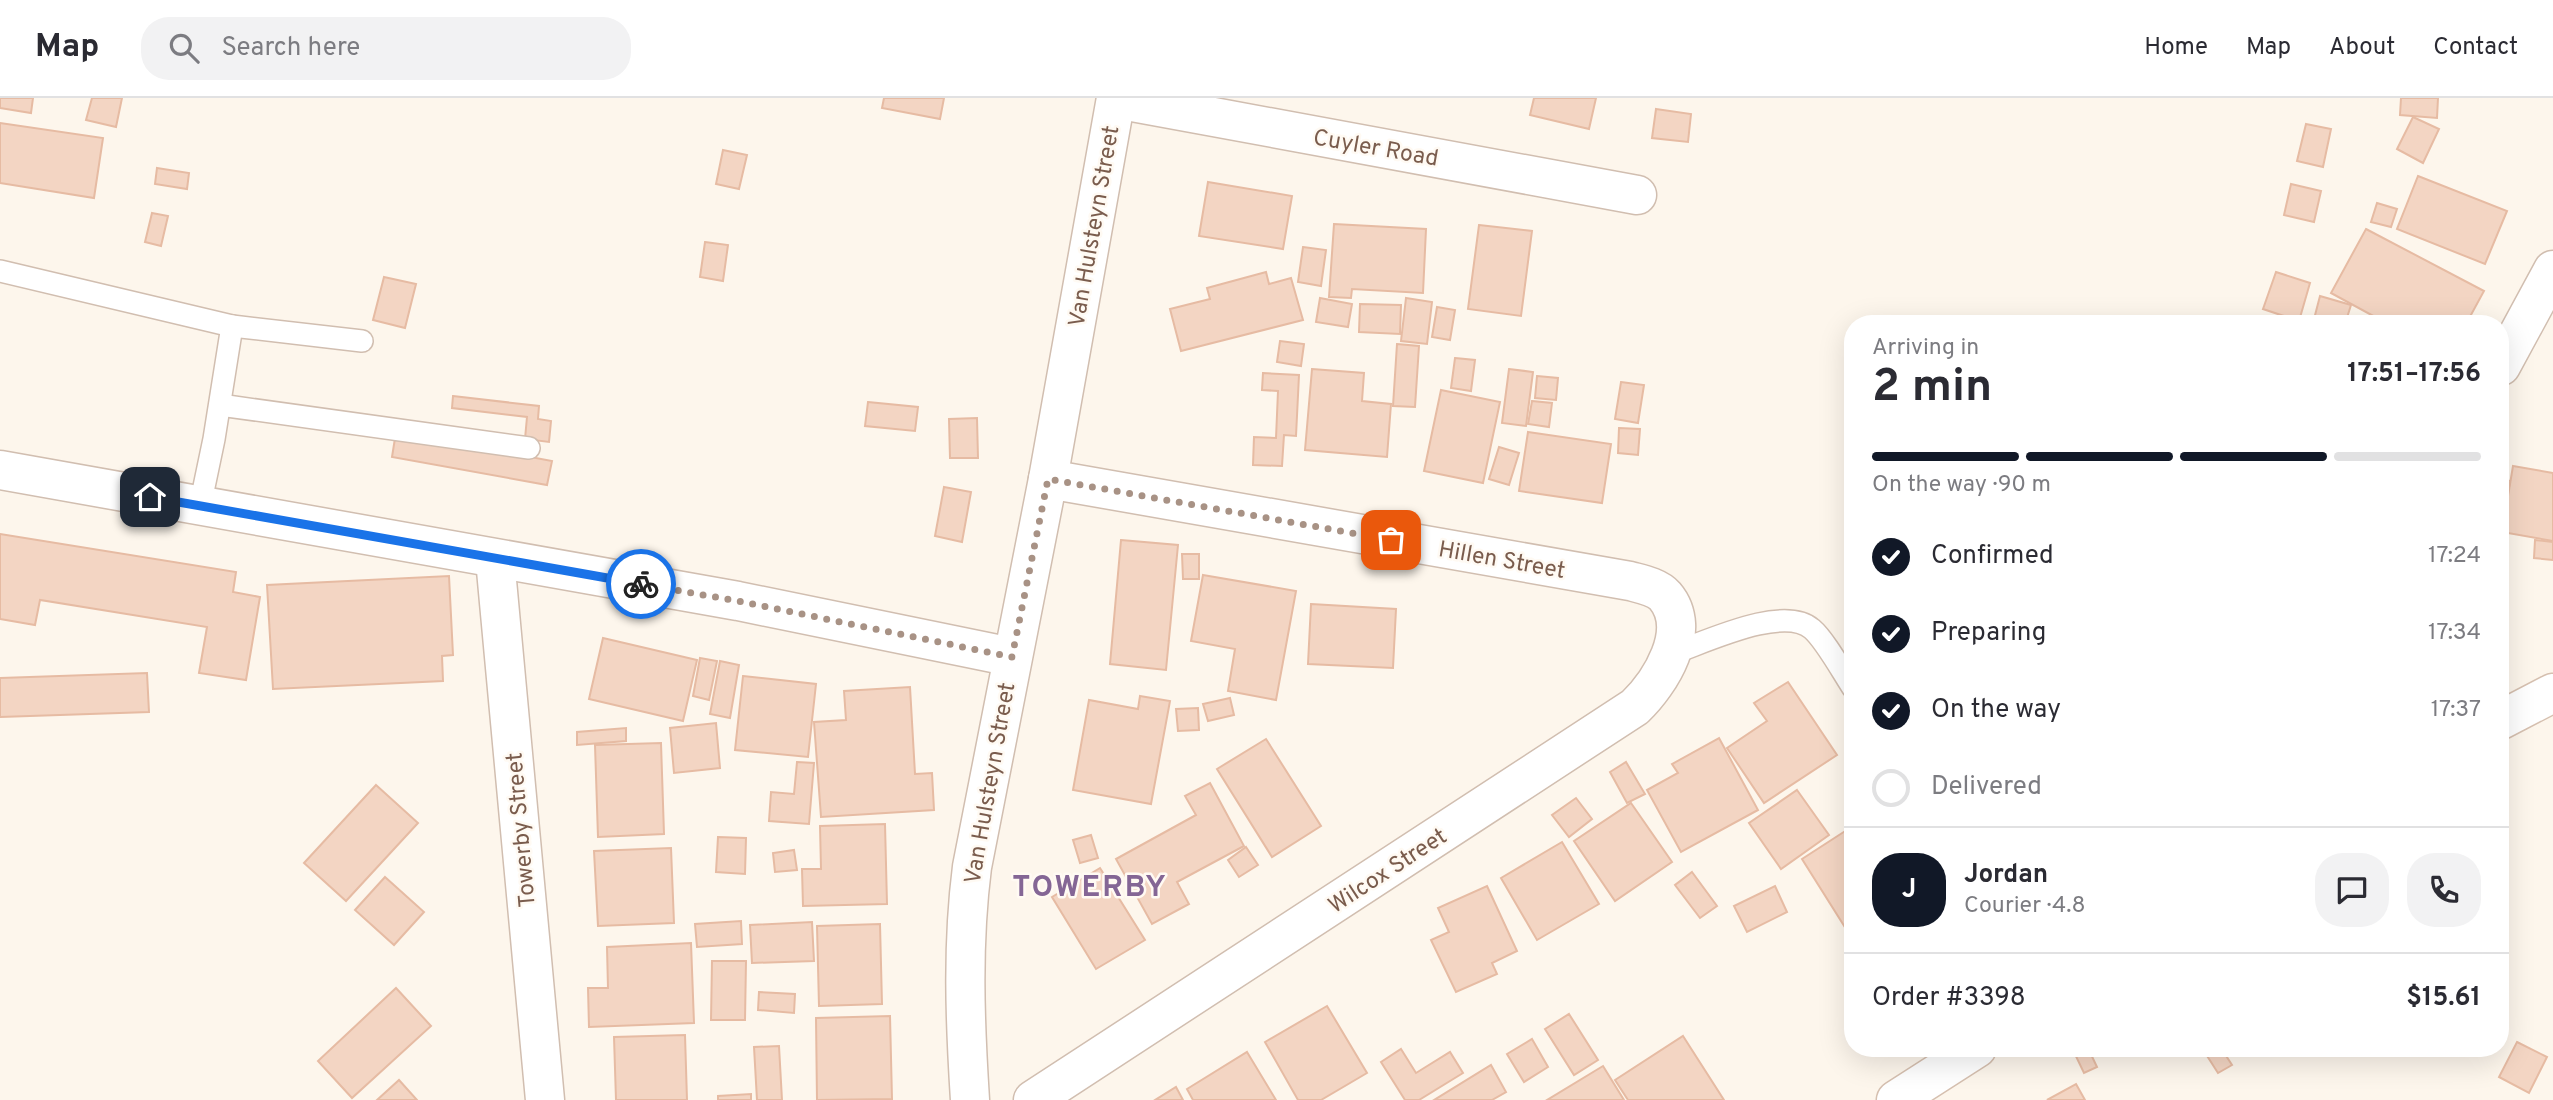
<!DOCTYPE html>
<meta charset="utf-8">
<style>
:root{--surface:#fff;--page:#f2f2f3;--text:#2b2b33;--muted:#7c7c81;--line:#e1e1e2;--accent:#111827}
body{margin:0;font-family:Overpass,sans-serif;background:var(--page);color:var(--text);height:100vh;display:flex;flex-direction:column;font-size:26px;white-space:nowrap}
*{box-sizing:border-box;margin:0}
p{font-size:23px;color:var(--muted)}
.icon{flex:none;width:38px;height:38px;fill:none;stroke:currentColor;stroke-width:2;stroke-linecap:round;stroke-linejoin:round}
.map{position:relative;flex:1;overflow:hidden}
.sheet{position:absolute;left:1844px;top:217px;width:665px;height:742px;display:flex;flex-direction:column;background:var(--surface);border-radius:28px;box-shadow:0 7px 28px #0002}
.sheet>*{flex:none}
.pin{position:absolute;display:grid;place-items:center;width:60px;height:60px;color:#fff;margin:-30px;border-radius:14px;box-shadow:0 4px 10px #0006}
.courier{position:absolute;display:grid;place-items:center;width:70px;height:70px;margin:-35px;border:5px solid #1a73e8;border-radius:50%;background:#fff;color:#222;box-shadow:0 2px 9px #0007}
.headline em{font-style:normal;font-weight:700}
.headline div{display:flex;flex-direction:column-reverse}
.headline{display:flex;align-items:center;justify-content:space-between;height:119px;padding:0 28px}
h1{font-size:46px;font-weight:700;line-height:52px}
.bar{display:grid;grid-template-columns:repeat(4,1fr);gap:10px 7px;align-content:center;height:84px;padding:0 28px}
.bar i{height:9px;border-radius:5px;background:var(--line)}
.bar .selected{background:var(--accent)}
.bar p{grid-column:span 4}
.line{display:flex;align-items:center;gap:18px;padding:0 28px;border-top:2px solid var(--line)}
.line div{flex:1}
.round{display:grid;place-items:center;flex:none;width:74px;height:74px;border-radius:28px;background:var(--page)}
ol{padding:0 28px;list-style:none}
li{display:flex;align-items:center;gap:21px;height:77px}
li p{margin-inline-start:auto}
li .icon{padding:7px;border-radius:50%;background:var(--accent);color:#fff;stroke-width:4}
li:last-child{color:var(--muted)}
li i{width:38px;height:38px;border:4px solid var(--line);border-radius:50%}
header{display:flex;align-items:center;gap:42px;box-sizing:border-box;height:98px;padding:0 35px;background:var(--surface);border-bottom:2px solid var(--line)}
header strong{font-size:33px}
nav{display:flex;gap:38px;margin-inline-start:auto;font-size:24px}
.search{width:490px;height:63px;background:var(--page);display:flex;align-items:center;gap:18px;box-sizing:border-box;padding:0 24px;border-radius:28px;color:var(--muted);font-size:26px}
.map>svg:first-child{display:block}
.building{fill:#f3d5c3;stroke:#e6bba3;stroke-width:2}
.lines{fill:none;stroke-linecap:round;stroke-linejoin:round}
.lane-casing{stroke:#d1beb0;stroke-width:24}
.street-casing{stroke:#d1beb0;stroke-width:41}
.secondary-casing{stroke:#d6c0b0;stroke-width:41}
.lane{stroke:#fff;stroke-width:21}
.street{stroke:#fff;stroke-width:38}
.secondary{stroke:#fff;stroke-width:38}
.done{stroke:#a89285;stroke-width:7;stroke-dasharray:0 12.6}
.route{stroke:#1a73e8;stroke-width:9}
.labels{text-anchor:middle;stroke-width:5;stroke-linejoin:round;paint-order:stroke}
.street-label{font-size:23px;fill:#7a5c4d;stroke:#fffaf3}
.district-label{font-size:30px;font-weight:bold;letter-spacing:2px;fill:#846695;stroke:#fffaf3}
</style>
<header>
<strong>Map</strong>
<div class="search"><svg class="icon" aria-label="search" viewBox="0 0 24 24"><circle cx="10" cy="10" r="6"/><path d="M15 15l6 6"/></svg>Search here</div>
<nav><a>Home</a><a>Map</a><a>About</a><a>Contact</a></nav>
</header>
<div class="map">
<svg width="2553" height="1002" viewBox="0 0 2553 1002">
<rect width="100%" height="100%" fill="#fdf6ec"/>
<g class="building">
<polygon points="0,0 33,0 31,15 0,10"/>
<polygon points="92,0 122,0 116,29 86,22"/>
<polygon points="884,0 944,0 940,21 882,10"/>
<polygon points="1534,0 1596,0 1589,31 1530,17"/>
<polygon points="2401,0 2438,0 2437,20 2400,17"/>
<polygon points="1656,11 1691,16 1688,44 1652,40"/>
<polygon points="2413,19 2439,31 2423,65 2397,51"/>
<polygon points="0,25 103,40 94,100 0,85"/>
<polygon points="2306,26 2331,31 2323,69 2297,63"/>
<polygon points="723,52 747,57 739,91 716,86"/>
<polygon points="157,70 189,75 187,91 155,86"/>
<polygon points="2418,78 2507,113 2485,166 2397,131"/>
<polygon points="1208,84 1292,98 1283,151 1199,138"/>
<polygon points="2291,86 2321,93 2314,124 2284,117"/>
<polygon points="2377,105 2397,111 2391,129 2371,124"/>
<polygon points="152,115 168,118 161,148 145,144"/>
<polygon points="1334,126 1426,131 1423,195 1352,191 1351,200 1329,199"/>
<polygon points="1479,127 1532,133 1521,218 1468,211"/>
<polygon points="2366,131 2484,193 2466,226 2388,226 2331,195"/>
<polygon points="705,144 728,147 723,183 700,179"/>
<polygon points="1303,149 1326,152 1321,188 1298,184"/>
<polygon points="1266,174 1269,186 1291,180 1303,222 1181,253 1170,211 1210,201 1207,190"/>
<polygon points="2276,174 2310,185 2299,223 2263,211"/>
<polygon points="384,179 416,186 405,230 373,222"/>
<polygon points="2320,198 2351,207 2345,226 2330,226 2314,221"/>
<polygon points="1320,200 1352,206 1348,229 1316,224"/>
<polygon points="1406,200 1432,204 1427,246 1401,243"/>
<polygon points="1360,206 1401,207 1400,236 1359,234"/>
<polygon points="1437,209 1455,212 1450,242 1432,239"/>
<polygon points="1280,243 1304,246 1301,268 1277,264"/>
<polygon points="1397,246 1419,248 1415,309 1393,308"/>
<polygon points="1455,260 1475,262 1471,293 1451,290"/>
<polygon points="1312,271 1364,275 1362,303 1391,306 1387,359 1305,352"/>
<polygon points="1509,271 1533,274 1526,328 1502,325"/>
<polygon points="1263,275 1299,277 1296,338 1284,337 1282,368 1253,367 1254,339 1276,340 1278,293 1262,292"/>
<polygon points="1537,278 1558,280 1556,302 1535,300"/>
<polygon points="1621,284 1644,287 1638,325 1615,321"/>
<polygon points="1441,292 1500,304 1483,385 1424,373"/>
<polygon points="453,298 539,308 538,321 551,323 549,344 525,341 527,319 452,310"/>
<polygon points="1532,303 1552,305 1549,329 1528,326"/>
<polygon points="868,304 918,309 915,333 865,328"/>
<polygon points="977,320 978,360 950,360 949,321"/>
<polygon points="1619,330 1640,331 1638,357 1618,355"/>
<polygon points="396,334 552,363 547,387 392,359"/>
<polygon points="1528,334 1611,346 1602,405 1519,393"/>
<polygon points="1499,349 1519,355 1509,387 1489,381"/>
<polygon points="2513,368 2553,375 2553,443 2502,434"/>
<polygon points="2501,381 2510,383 2506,408 2501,407"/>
<polygon points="944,389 971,394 962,444 935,438"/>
<polygon points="0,436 236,474 233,494 260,499 246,582 199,575 207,529 40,502 35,527 0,521"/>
<polygon points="1121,442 1178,447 1166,572 1110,566"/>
<polygon points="2535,442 2553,444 2553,462 2534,460"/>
<polygon points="1182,456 1199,456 1199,481 1183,481"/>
<polygon points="1203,477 1296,493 1276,602 1228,593 1235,551 1191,543"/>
<polygon points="449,478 453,557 442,558 443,583 273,591 267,487"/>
<polygon points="1311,506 1396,511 1393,570 1308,566"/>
<polygon points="603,540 697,562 683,623 589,601"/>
<polygon points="700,560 717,563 709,602 693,598"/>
<polygon points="720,563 739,567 730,620 710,616"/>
<polygon points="147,575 149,614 0,619 0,580"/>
<polygon points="743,578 816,586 808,659 735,652"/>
<polygon points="1788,584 1837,657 1764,705 1727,650 1767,623 1754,605"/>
<polygon points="910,589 915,676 932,675 934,712 821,719 814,624 846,622 844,593"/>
<polygon points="1140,598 1170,603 1151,706 1073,692 1089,602 1138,611"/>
<polygon points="1230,600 1234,617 1208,623 1203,606"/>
<polygon points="1198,610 1199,632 1178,633 1176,611"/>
<polygon points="716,625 720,670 674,675 670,630"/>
<polygon points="626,630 626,643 577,647 577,634"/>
<polygon points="1719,640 1758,712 1681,754 1647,692 1678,675 1672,666"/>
<polygon points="1266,641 1321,728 1272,759 1217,671"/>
<polygon points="661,645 664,736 598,739 595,647"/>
<polygon points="797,664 814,665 809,726 769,723 771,694 794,696"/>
<polygon points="1626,664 1645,696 1627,705 1610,674"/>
<polygon points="1210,685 1244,748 1177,784 1189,806 1152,826 1116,761 1196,717 1185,698"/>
<polygon points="376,687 418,725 346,803 304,765"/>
<polygon points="1797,692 1829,737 1781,771 1749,725"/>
<polygon points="1576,700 1592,721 1569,739 1552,717"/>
<polygon points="1631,705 1672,764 1615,803 1574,743"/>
<polygon points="885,726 887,806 803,808 802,771 821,771 820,728"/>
<polygon points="1853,728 1853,842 1802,761"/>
<polygon points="1091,737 1098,760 1080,765 1073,742"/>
<polygon points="718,739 746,740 745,776 716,774"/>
<polygon points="1562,744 1599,806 1537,842 1501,780"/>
<polygon points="1246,749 1258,767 1239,779 1228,762"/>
<polygon points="671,750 674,825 598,828 594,753"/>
<polygon points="794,752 797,772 775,774 773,755"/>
<polygon points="1100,770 1145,842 1096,871 1052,799"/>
<polygon points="1692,774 1717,808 1700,820 1675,787"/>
<polygon points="385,779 424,814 394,847 355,812"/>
<polygon points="1487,788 1517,853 1492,865 1497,876 1456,894 1431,842 1449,834 1438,810"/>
<polygon points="1775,788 1787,814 1747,834 1734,808"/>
<polygon points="741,823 742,846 697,849 695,826"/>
<polygon points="812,824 814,863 752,865 750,827"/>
<polygon points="880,826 882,906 819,908 817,828"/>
<polygon points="691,845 694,925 589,929 588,890 608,890 607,849"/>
<polygon points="712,863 746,863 745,922 711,922"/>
<polygon points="396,890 431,928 352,1000 318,963"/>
<polygon points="759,894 795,896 794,915 758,912"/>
<polygon points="1327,908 1367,975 1321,1002 1298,1002 1265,944"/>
<polygon points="1569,916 1598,962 1574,977 1545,931"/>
<polygon points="890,918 892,1001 817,1002 816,920"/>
<polygon points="685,937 687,1002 616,1002 614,939"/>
<polygon points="1683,938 1724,1002 1628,1002 1615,982"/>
<polygon points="1532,941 1548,969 1524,984 1507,956"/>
<polygon points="2517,944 2547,959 2529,995 2499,979"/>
<polygon points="779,948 782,1002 757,1002 754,949"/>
<polygon points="2072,950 2088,950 2097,969 2084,975"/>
<polygon points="2202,950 2221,950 2232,967 2218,975"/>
<polygon points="1401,951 1416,975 1450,954 1463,975 1419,1002 1405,1002 1381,964"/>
<polygon points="1247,954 1276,1002 1193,1002 1187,991"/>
<polygon points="1491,967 1506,994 1492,1002 1434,1002"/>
<polygon points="1603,968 1624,1002 1547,1002"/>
<polygon points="399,982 417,1002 377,1002"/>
<polygon points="2076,986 2085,1002 2047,1002"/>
<polygon points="1176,989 1183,1002 1155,1002"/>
<polygon points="751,996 751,1002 718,1002 718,998"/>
</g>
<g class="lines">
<g class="lane-casing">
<g id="lane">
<polyline points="0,173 232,228 214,341 200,408"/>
<polyline points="232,228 362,243"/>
<polyline points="220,307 529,350"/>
<path d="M1671,556C1704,545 1783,506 1812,531C1825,542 1843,575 1853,590"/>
</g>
</g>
<g class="street-casing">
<g id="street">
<polyline points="1116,1 1637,97"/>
<polyline points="2501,268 2553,172"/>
<polyline points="0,372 738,503 1012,559"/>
<polyline points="495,461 545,1002"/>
<path d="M970,1002C965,924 962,847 972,769L1048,381L1116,0"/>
<path d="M1033,1002L1635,609C1660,585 1694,532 1665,498C1657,489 1641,486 1630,483L1048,381"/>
</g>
</g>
<g class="secondary-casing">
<g id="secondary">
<polyline points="2501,622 2553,595"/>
<polyline points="1896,1002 1977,950"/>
</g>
</g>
<use href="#lane" class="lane"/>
<use href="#street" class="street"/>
<use href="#secondary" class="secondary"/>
</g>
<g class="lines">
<polyline class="done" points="641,486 738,503 1012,559 1048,381 1391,442"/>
<polyline class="route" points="150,399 641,486"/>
</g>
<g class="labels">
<g class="street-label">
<text transform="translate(1376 49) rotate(10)" y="8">Cuyler Road</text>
<text transform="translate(1093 128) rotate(-80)" y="8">Van Hulsteyn Street</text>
<text transform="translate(1502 461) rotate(10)" y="8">Hillen Street</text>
<text transform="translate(989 685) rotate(-80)" y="8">Van Hulsteyn Street</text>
<text transform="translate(520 732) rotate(-95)" y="8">Towerby Street</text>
<text transform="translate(1387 772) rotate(-33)" y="8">Wilcox Street</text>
</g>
<g class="district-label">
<text x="1090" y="798">TOWERBY</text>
</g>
</g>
</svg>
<div class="pin" style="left:1391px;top:442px;background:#ea580c"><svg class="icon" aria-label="bag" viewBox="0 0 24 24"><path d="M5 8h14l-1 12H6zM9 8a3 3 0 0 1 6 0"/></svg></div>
<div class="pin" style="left:150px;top:399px;background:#1f2937"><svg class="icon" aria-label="home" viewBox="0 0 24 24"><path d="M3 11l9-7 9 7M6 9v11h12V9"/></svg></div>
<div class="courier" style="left:641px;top:486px"><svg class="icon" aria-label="bike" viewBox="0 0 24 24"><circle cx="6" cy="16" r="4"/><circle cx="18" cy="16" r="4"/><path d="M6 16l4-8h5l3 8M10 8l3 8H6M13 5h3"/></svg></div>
<section class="sheet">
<div class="headline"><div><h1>2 min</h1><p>Arriving in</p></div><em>17:51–17:56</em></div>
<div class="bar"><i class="selected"></i><i class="selected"></i><i class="selected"></i><i></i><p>On the way · 90 m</p></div>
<ol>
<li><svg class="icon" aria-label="check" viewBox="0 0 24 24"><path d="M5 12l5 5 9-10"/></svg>Confirmed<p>17:24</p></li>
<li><svg class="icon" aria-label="check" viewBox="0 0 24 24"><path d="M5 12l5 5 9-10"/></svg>Preparing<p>17:34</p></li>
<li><svg class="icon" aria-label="check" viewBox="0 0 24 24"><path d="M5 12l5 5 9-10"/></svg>On the way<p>17:37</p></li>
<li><i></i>Delivered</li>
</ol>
<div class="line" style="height:126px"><b class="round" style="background:var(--accent);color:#fff">J</b><div><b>Jordan</b><p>Courier · 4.8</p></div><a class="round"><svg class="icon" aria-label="chat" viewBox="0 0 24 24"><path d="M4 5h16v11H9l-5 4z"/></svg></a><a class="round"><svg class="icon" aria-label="phone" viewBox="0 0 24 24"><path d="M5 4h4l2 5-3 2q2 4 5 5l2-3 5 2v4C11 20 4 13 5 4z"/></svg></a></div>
<div class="line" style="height:91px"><div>Order #3398</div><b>$15.61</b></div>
</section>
</div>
